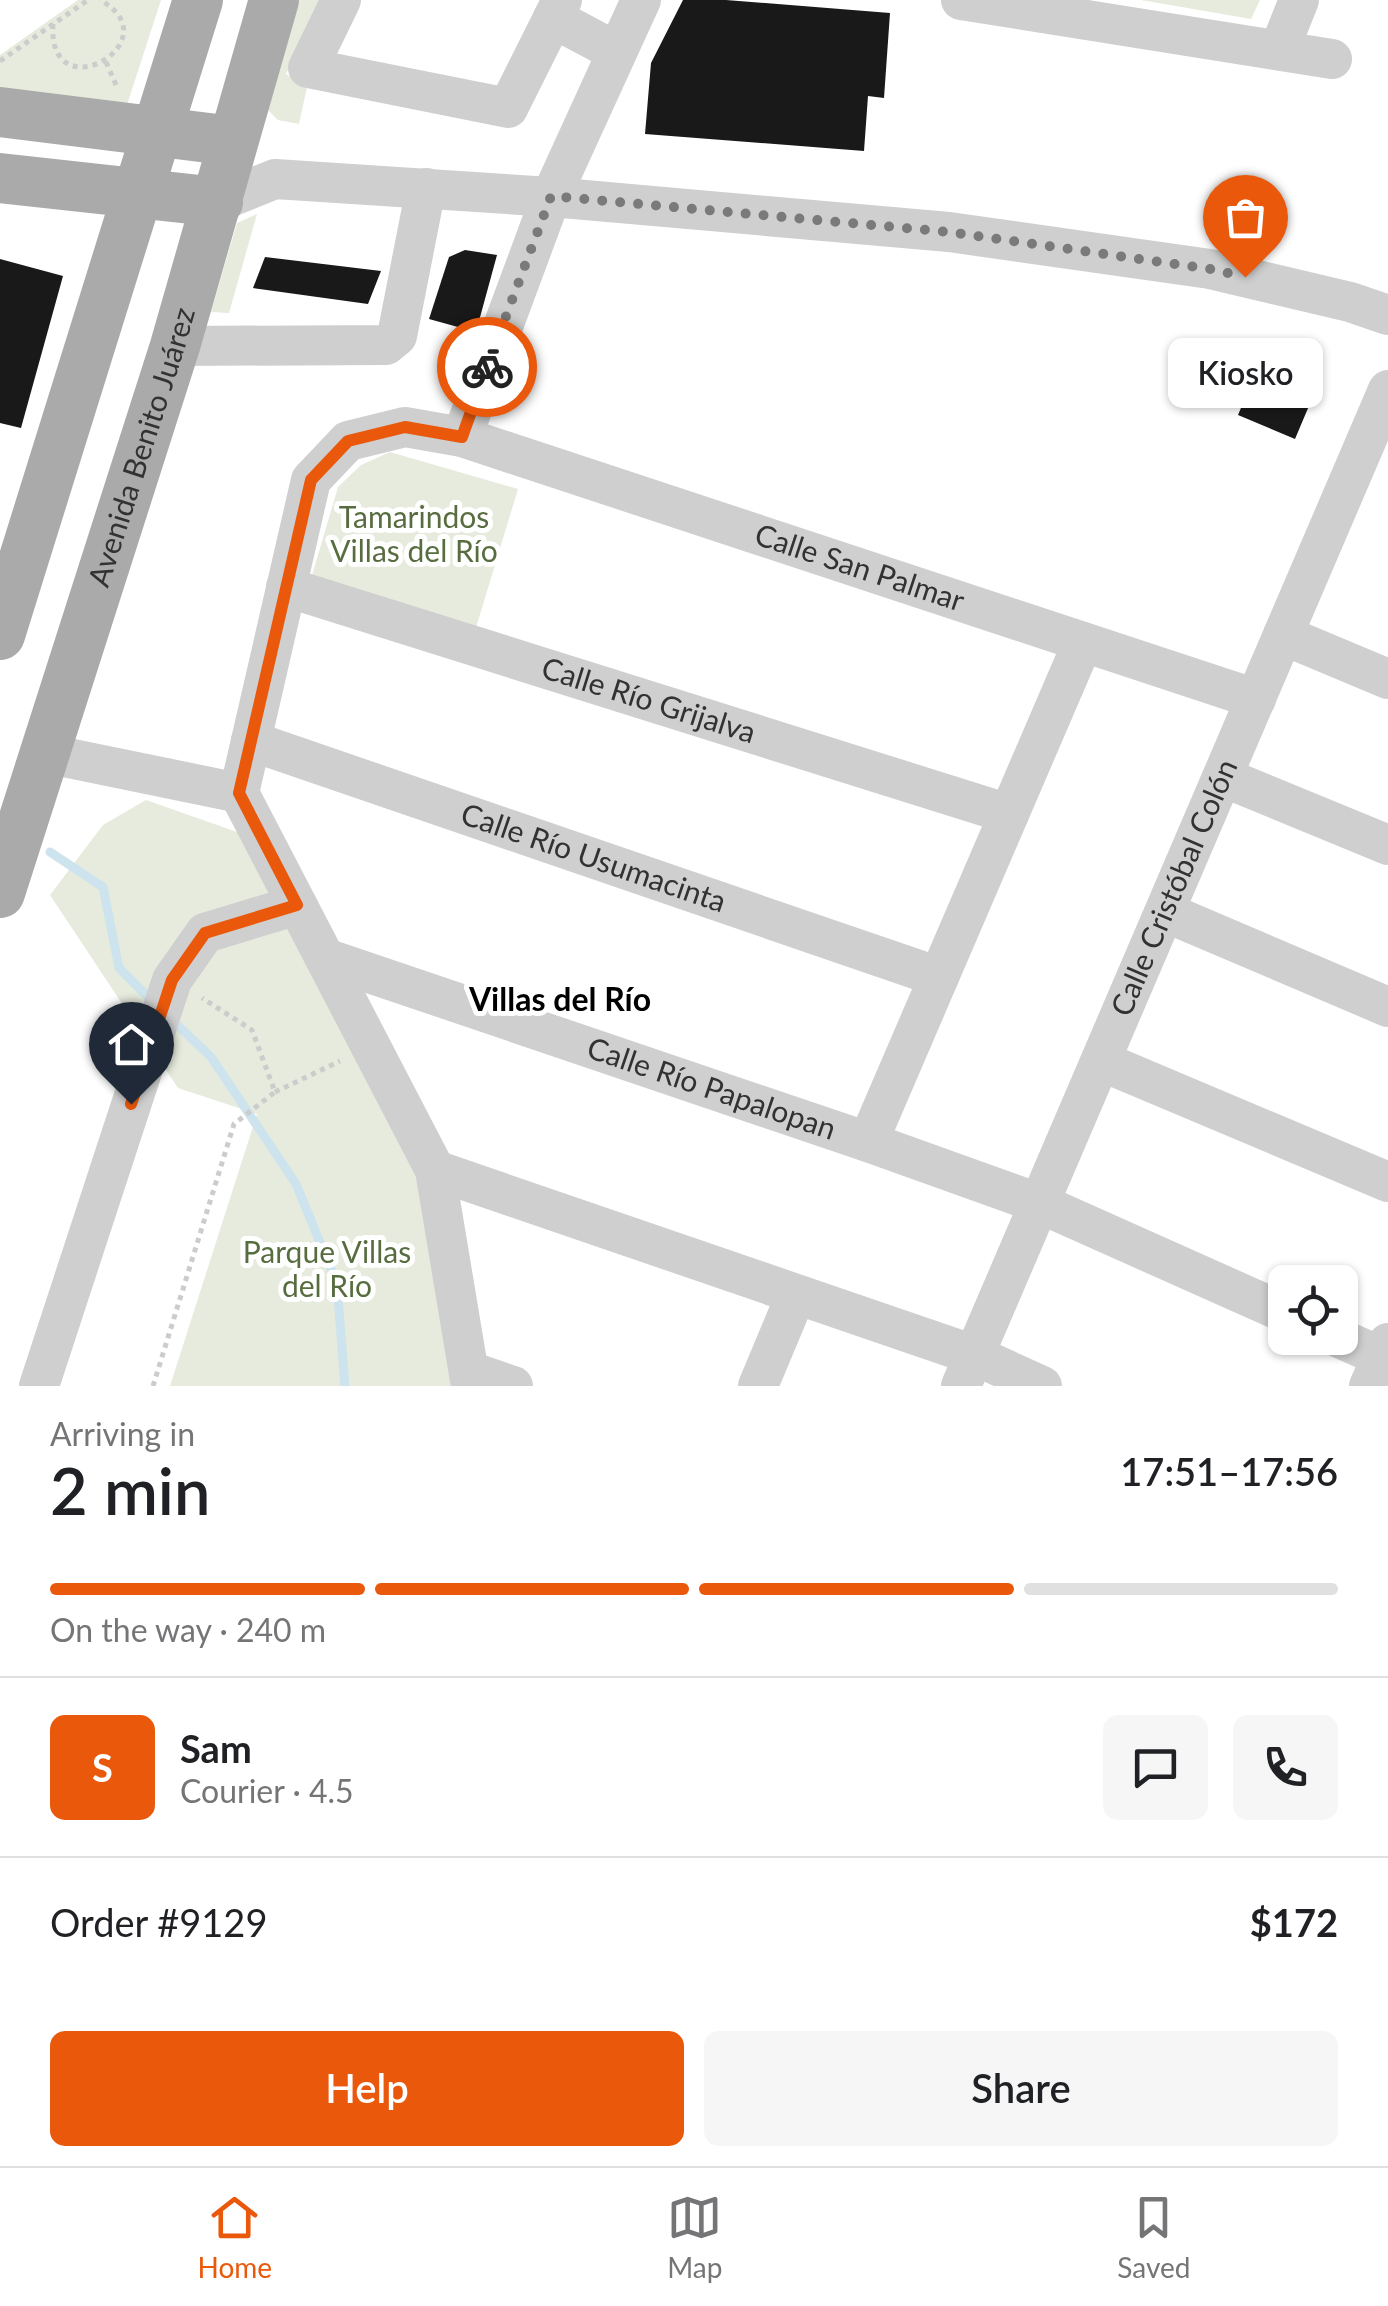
<!DOCTYPE html>
<meta charset="utf-8">
<style>
:root{--surface:#fff;--page:#f6f6f6;--text:#202124;--muted:#757577;--line:#e0e0e0;--accent:#ea580c}
body{margin:0;font-family:Lato,sans-serif;background:var(--page);color:var(--text);height:100vh;display:flex;flex-direction:column;font-size:38px;white-space:nowrap}
*{box-sizing:border-box;margin:0}
p{font-size:32px;color:var(--muted)}
.icon{flex:none;width:55px;height:55px;fill:none;stroke:currentColor;stroke-width:2;stroke-linecap:round;stroke-linejoin:round}
.map{position:relative;height:1386px;overflow:hidden}
.side{display:flex;flex-direction:column;background:var(--surface);flex:1}
.side>*{flex:none}
.tools{position:absolute;left:1268px;top:1265px;display:grid;gap:20px}
.tools a{display:grid;place-items:center;width:90px;height:90px;border-radius:15px;background:var(--surface);box-shadow:0 2px 8px #0004;font-size:50px}
.pin{position:absolute;display:grid;place-items:center;width:85px;height:85px;color:#fff;margin:-102px -42px;border-radius:50% 50% 50% 0;rotate:-45deg;box-shadow:0 0 10px #0007}
.pin .icon{rotate:45deg}
.courier{position:absolute;display:grid;place-items:center;width:100px;height:100px;margin:-50px;border:8px solid #ea580c;border-radius:50%;background:#fff;color:#222;box-shadow:0 2px 12px #0007}
.bubble{position:absolute;height:70px;border-radius:15px;background:var(--surface);box-shadow:0 2px 8px #0004;font-size:32px;font-weight:600;line-height:70px;text-align:center}
.headline em{font-style:normal;font-weight:600}
.headline div{display:flex;flex-direction:column-reverse}
.headline{display:flex;align-items:center;justify-content:space-between;height:170px;padding:0 50px}
h1{font-size:65px;font-weight:600;line-height:75px}
.bar{display:grid;grid-template-columns:repeat(4,1fr);gap:15px 10px;align-content:center;height:120px;padding:0 50px}
.bar i{height:12px;border-radius:8px;background:var(--line)}
.bar .selected{background:var(--accent)}
.bar p{grid-column:span 4}
.line{display:flex;align-items:center;gap:25px;padding:0 50px;border-top:2px solid var(--line)}
.line div{flex:1}
.round{display:grid;place-items:center;flex:none;width:105px;height:105px;border-radius:15px;background:var(--page)}
.button{display:flex;gap:20px;margin-top:auto;padding:20px 50px}
.button a{flex:1;height:115px;border-radius:15px;background:var(--accent);color:#fff;font-size:40px;font-weight:600;line-height:115px;text-align:center}
.button a+a{background:var(--page);color:var(--text)}
.menu{display:flex;justify-content:space-around;align-items:center;height:140px;border-top:2px solid var(--line);background:var(--surface);font-size:28px;color:var(--muted)}
.menu a{display:grid;justify-items:center;gap:5px}
.menu .selected{color:var(--accent)}
.map>svg:first-child{display:block}
.green{fill:#e6ebdd}
.lines{fill:none;stroke-linecap:round;stroke-linejoin:round}
.stream{stroke:#cde3ed;stroke-width:9}
.building{fill:#191919}
.path{stroke:#ccc;stroke-width:5;stroke-dasharray:5 5;stroke-linecap:butt}
.minor{stroke:#cfcfcf;stroke-width:40}
.major{stroke:#aaa;stroke-width:50}
.done{stroke:#7a7a7a;stroke-width:10;stroke-dasharray:0 18}
.route{stroke:#ea580c;stroke-width:12}
.labels{text-anchor:middle;stroke-width:10;stroke-linejoin:round;paint-order:stroke}
.street-label{font-size:30px;fill:#323232;stroke:#fff}
.park-label{font-size:30px;fill:#586d3f;stroke:#fff}
.neighbourhood-label{font-size:32px;font-weight:bold;fill:#000;stroke:#fff}
</style>
<div class="map">
<svg width="1388" height="1386" viewBox="0 0 1388 1386">
<rect width="100%" height="100%" fill="#fff"/>
<g class="green">
<polygon points="78,0 161,0 126,108 0,93 0,55"/>
<polygon points="299,0 324,0 286,74 307,87 299,124 278,120 266,108"/>
<polygon points="1141,0 1260,0 1251,19"/>
<polygon points="257,214 229,313 211,312 237,223"/>
<polygon points="390,452 518,489 475,631 310,582 338,487 361,465"/>
<polygon points="146,800 237,832 430,1190 460,1386 170,1386 257,1114 178,1088 50,895 103,825"/>
</g>
<g class="lines">
<g class="stream">
<polyline points="50,852 103,887 119,968 152,1001"/>
<polyline points="170,1018 211,1057 296,1184 337,1284 345,1386"/>
</g>
</g>
<g class="building">
<polygon points="683,0 726,0 890,13 884,98 868,96 864,151 645,134 651,63"/>
<polygon points="465,250 497,255 476,332 429,319 449,257"/>
<polygon points="265,257 381,271 368,304 253,288"/>
<polygon points="0,259 63,276 21,428 0,423"/>
<polygon points="1275,364 1306,377 1314,394 1295,439 1238,415 1259,365 1272,370"/>
</g>
<g class="lines">
<g class="path">
<path d="M53,24C47,114 175,41 100,0"/>
<polyline points="0,61 88,0"/>
<polyline points="106,62 117,87"/>
<polyline points="275,1092 340,1061"/>
<polyline points="153,1386 234,1124 275,1092 252,1030 202,998"/>
</g>
<g class="minor">
<polyline points="341,0 308,68 508,108 562,0"/>
<polyline points="961,0 1332,59"/>
<polyline points="553,18 615,51"/>
<polyline points="1279,50 1299,0"/>
<polyline points="218,202 275,179 551,197 949,232 1210,269 1350,302 1388,315"/>
<polyline points="175,346 386,345 397,336 426,188"/>
<polyline points="462,437 551,197 641,0"/>
<path id="s1" d="M286,587L1009,814"/>
<polyline points="1283,635 1388,679"/>
<path id="s2" d="M251,741L939,977"/>
<polyline points="44,753 239,793"/>
<polyline points="1223,777 1388,845"/>
<path id="s3" d="M239,793L311,480L348,441L405,427L462,437L1256,699"/>
<polyline points="239,793 435,1170 471,1386"/>
<polyline points="1165,912 1388,1007"/>
<path id="s4" d="M325,958L868,1142L1041,1204L1285,1313"/>
<polyline points="1101,1061 1388,1182"/>
<polyline points="868,1142 1083,642"/>
<polyline points="435,1170 974,1355 1042,1386"/>
<polyline points="1339,1338 1382,1357"/>
<polyline points="469,1371 513,1386"/>
<polyline points="39,1386 172,980 205,933 297,905"/>
<polyline points="758,1386 796,1295"/>
<path id="s5" d="M961,1386L1388,390"/>
<polyline points="1369,1386 1388,1343"/>
</g>
<g class="major">
<polyline points="0,112 233,141"/>
<polyline points="0,178 218,202"/>
<polyline points="0,635 198,0"/>
<path id="s6" d="M0,893L175,346L274,0"/>
</g>
</g>
<g class="lines">
<polyline class="done" points="487,367 551,196 949,232 1210,269 1245,277"/>
<polyline class="route" points="131,1104 172,980 205,933 297,905 239,793 311,480 348,441 405,427 462,437 487,367"/>
</g>
<g class="labels">
<g class="street-label">
<text dy="10" stroke="none"><textPath href="#s6" startOffset="468">Avenida Benito Juárez</textPath></text>
<text dy="10" stroke="none"><textPath href="#s3" startOffset="910">Calle San Palmar</textPath></text>
<text dy="10" stroke="none"><textPath href="#s1" startOffset="380">Calle Río Grijalva</textPath></text>
<text dy="10" stroke="none"><textPath href="#s2" startOffset="362">Calle Río Usumacinta</textPath></text>
<text dy="10" stroke="none"><textPath href="#s5" startOffset="542">Calle Cristóbal Colón</textPath></text>
<text dy="10" stroke="none"><textPath href="#s4" startOffset="408">Calle Río Papalopan</textPath></text>
</g>
<g class="park-label">
<text x="414" y="528">Tamarindos<tspan x="414" dy="34">Villas del Río</tspan></text>
<text x="327" y="1263">Parque Villas<tspan x="327" dy="34">del Río</tspan></text>
</g>
<g class="neighbourhood-label">
<text x="560" y="1011">Villas del Río</text>
</g>
</g>
</svg>
<div class="tools">
<a><svg class="icon" aria-label="locate" viewBox="0 0 24 24"><circle cx="12" cy="12" r="6"/><path d="M12 2v4M12 18v4M2 12h4M18 12h4"/></svg></a>
</div>
<div class="pin" style="left:1245px;top:277px;background:#ea580c"><svg class="icon" aria-label="bag" viewBox="0 0 24 24"><path d="M5 8h14l-1 12H6zM9 8a3 3 0 0 1 6 0"/></svg></div>
<div class="pin" style="left:131px;top:1104px;background:#1f2937"><svg class="icon" aria-label="home" viewBox="0 0 24 24"><path d="M3 11l9-7 9 7M6 9v11h12V9"/></svg></div>
<div class="courier" style="left:487px;top:367px"><svg class="icon" aria-label="bike" viewBox="0 0 24 24"><circle cx="6" cy="16" r="4"/><circle cx="18" cy="16" r="4"/><path d="M6 16l4-8h5l3 8M10 8l3 8H6M13 5h3"/></svg></div>
<div class="bubble" style="left:1168px;top:338px;width:155px">Kiosko</div>
</div>
<section class="side">
<div class="headline"><div><h1>2 min</h1><p>Arriving in</p></div><em>17:51–17:56</em></div>
<div class="bar"><i class="selected"></i><i class="selected"></i><i class="selected"></i><i></i><p>On the way · 240 m</p></div>
<div class="line" style="height:180px"><b class="round" style="background:var(--accent);color:#fff">S</b><div><b>Sam</b><p>Courier · 4.5</p></div><a class="round"><svg class="icon" aria-label="chat" viewBox="0 0 24 24"><path d="M4 5h16v11H9l-5 4z"/></svg></a><a class="round"><svg class="icon" aria-label="phone" viewBox="0 0 24 24"><path d="M5 4h4l2 5-3 2q2 4 5 5l2-3 5 2v4C11 20 4 13 5 4z"/></svg></a></div>
<div class="line" style="height:130px"><div>Order #9129</div><b>$172</b></div>
<div class="button"><a>Help</a><a>Share</a></div>
</section>
<nav class="menu">
<a class="selected"><svg class="icon" aria-label="home" viewBox="0 0 24 24"><path d="M3 11l9-7 9 7M6 9v11h12V9"/></svg>Home</a>
<a><svg class="icon" aria-label="map" viewBox="0 0 24 24"><path d="M3 6l6-2 6 2 6-2v14l-6 2-6-2-6 2zM9 4v14M15 6v14"/></svg>Map</a>
<a><svg class="icon" aria-label="saved" viewBox="0 0 24 24"><path d="M7 4h10v16l-5-4-5 4z"/></svg>Saved</a>
</nav>
